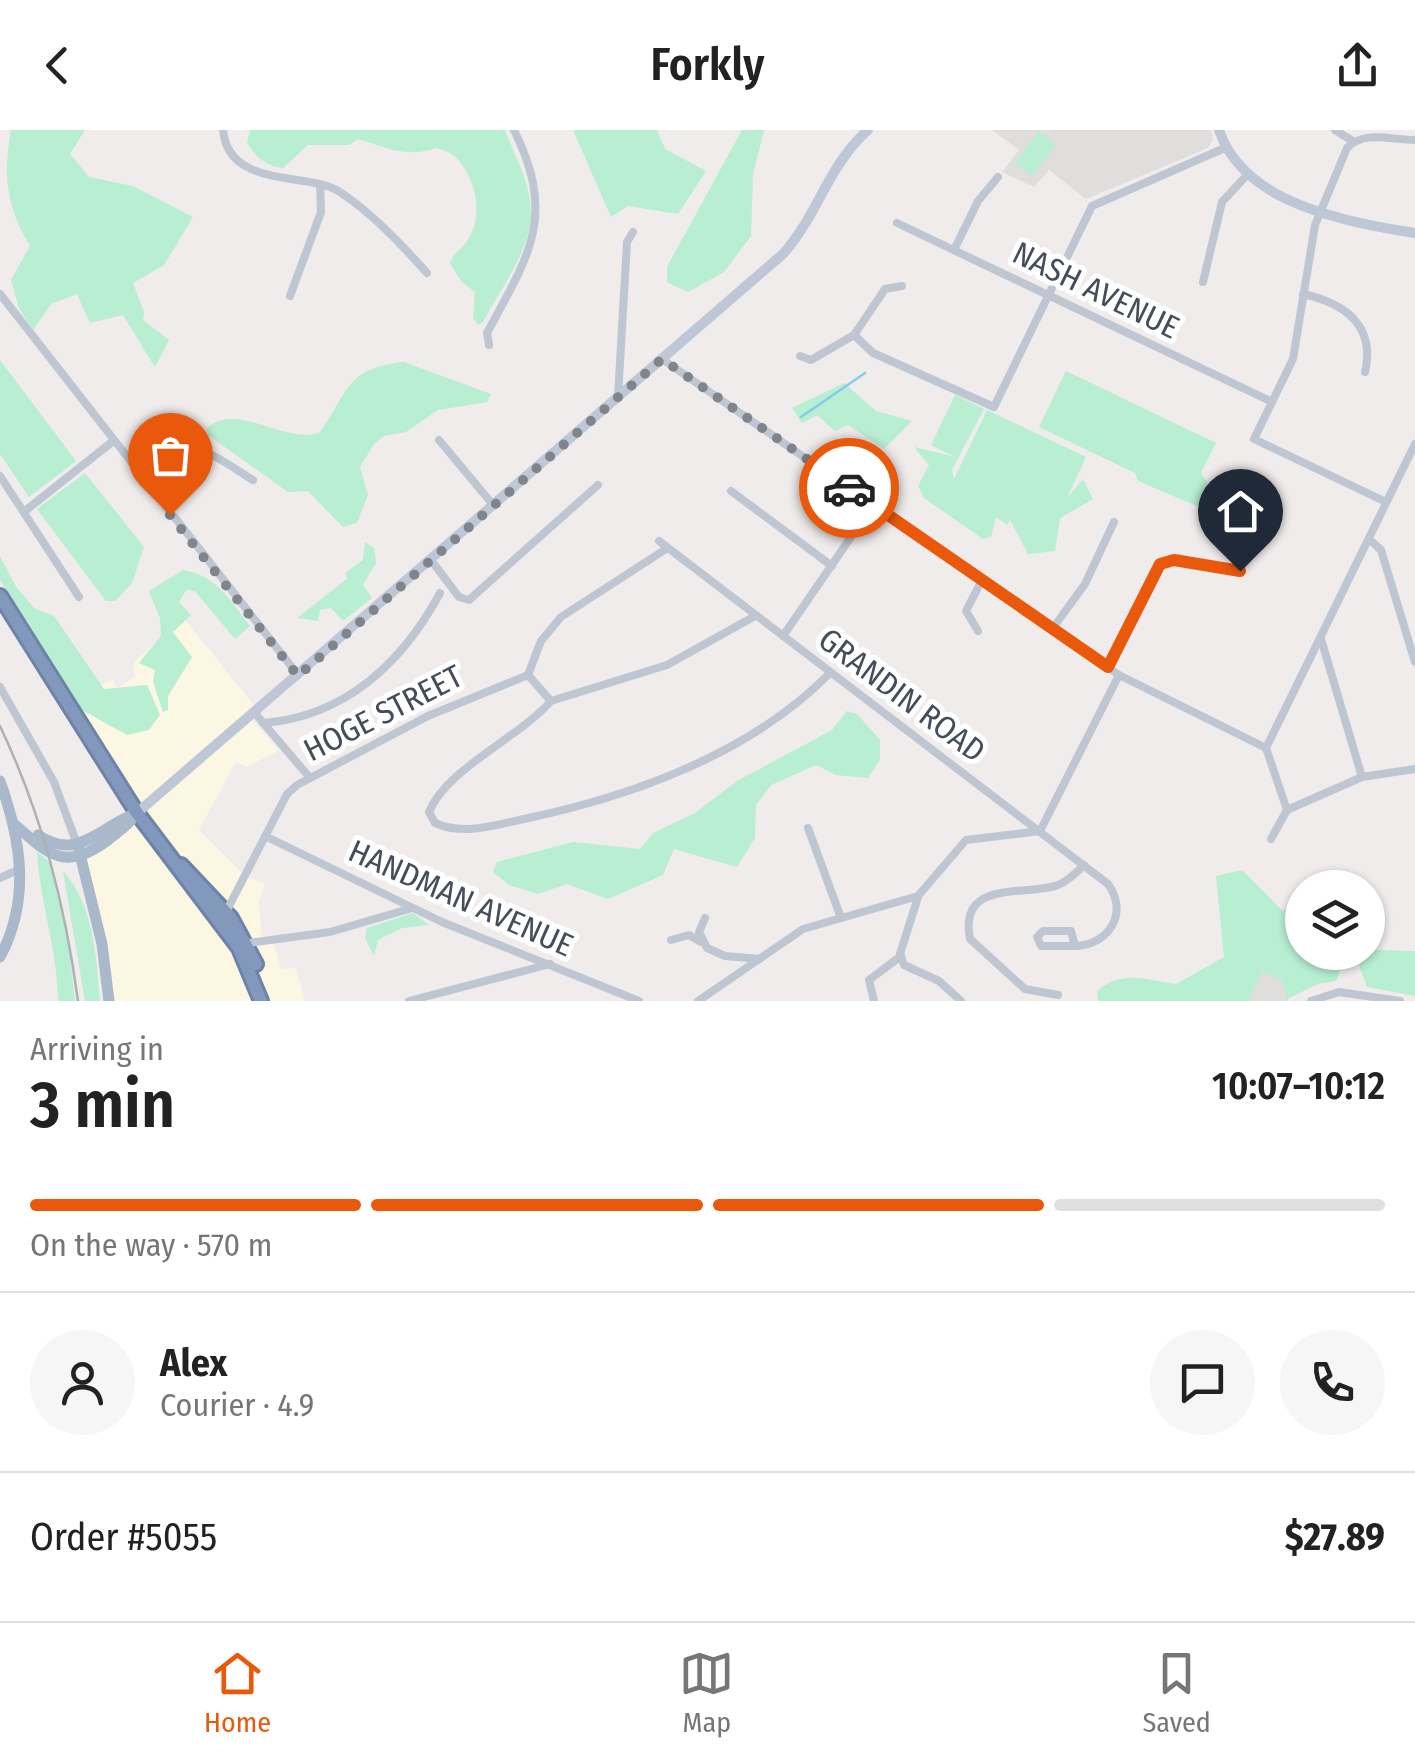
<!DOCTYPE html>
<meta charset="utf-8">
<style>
:root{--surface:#fff;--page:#f6f6f6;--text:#222;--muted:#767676;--line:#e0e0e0;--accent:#ea580c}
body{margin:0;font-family:"Fira Sans Condensed",sans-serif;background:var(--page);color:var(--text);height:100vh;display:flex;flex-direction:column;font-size:38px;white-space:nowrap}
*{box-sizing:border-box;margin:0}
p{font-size:32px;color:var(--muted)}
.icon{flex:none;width:55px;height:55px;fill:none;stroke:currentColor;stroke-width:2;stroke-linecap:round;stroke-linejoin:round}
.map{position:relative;height:871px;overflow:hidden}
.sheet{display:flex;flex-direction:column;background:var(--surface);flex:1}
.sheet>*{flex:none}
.fabs{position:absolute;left:1285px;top:740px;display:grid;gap:20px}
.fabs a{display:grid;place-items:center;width:100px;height:100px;border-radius:50%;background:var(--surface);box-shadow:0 2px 8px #0004;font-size:50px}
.pin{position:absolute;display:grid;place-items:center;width:85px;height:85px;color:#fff;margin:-102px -42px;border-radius:50% 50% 50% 0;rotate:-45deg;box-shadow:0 0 10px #0007}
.pin .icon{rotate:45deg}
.courier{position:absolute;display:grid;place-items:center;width:100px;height:100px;margin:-50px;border:8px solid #ea580c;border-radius:50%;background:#fff;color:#222;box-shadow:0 2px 12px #0007}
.summary em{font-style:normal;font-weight:600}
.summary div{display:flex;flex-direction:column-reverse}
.summary{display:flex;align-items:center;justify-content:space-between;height:170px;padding:0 30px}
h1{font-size:65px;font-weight:600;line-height:75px}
.bar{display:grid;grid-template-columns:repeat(4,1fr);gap:15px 10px;align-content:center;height:120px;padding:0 30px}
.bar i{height:12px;border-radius:8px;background:var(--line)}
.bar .selected{background:var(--accent)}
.bar p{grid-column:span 4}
.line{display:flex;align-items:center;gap:25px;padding:0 30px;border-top:2px solid var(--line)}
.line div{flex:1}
.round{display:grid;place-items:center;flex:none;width:105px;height:105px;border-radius:52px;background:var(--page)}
header{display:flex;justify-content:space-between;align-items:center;height:130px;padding:0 30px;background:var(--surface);font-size:45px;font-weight:600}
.dock{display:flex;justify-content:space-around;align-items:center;height:140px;border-top:2px solid var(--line);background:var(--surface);font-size:28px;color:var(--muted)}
.dock a{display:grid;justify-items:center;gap:5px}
.dock .selected{color:var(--accent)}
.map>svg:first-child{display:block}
.commercial{fill:#fbf7e3}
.education{fill:#e0dddd}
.green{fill:#b8eed2}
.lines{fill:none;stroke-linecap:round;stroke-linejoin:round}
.stream{stroke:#84ccec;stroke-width:2.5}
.highway-casing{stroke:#6e83a8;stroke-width:18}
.street{stroke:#bec6d2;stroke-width:8}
.secondary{stroke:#bec7d6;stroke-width:10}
.primary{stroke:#aab8cc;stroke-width:11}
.highway{stroke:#8298bc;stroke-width:12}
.rail{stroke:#aeb0b6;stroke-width:2.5}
.done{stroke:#80858c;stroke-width:10;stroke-dasharray:0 18}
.route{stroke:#ea580c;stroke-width:12}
.labels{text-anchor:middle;stroke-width:10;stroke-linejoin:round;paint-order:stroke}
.street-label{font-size:32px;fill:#444d59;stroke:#fff}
</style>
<header><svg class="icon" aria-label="back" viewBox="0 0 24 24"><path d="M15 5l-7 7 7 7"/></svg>Forkly<svg class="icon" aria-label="share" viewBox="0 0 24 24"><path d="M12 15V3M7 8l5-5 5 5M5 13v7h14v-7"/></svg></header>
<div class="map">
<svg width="1415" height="871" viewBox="0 0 1415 871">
<rect width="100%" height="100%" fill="#efeceb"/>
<polygon class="commercial" points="184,488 257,579 249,586 279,621 246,637 236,632 199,700 245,746 265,754 259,771 261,804 275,817 281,839 296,838 305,871 109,871 80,722 136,683 66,572 112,550 118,558 135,546 133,533"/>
<g class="education">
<polygon points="992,0 1211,0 1213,9 1208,18 1086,69 1049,40 1034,57 1002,42 1019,20"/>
<polygon points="1262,842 1283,850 1289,871 1248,871"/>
</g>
<g class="green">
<path d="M11,0H85L70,24L89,47L133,56L193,87L164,135L133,153L144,182L143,190L169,210L155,237L123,185L90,193L77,164L51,174L33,200L19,178L11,150L30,116C6,77 3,45 11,0Z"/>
<path d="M250,0H505C515,26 531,54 531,83C531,120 499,161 483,192L478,195L473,188L475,162L461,151L450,133C454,122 458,122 465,114C481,93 479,65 467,43C460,29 453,22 437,18C404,28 389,18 358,9L349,15H308L283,38C266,36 256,27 247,13Z"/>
<polygon points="573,0 657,0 665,19 706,41 678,84 628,76 611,87"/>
<polygon points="742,0 764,0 753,44 751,106 724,142 688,162 667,152 667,137"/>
<polygon points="1039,1 1056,15 1032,46 1015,33"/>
<polygon points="0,230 76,331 29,367 0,324"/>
<path d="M404,232L491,264L487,272L438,280L406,302L384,306L374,314L360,337L368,365L357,393L343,397L308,361L288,362L208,305L207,298C237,271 283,314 319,303C349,264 343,238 404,232Z"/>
<polygon points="1066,241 1216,313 1201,343 1214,364 1236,379 1232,391 1138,351 1135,343 1039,297"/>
<polygon points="844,253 876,281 912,291 884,319 848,295 835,301 817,285 802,293 792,278"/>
<polygon points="955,265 984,279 952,340 954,349 987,280 1086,327 1067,368 1083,349 1093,369 1060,388 1055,421 1028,424 1010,390 1007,395 996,387 991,407 983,409 924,368 918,356 929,335 914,317 955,327 931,315"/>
<polygon points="85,343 144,417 132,453 115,471 106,471 37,379"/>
<polygon points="365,412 374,418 376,433 363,455 372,468 343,491 331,478 320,480 318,491 297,488 347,449 345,443 363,430"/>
<polygon points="0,426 16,457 34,478 54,486 104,559 147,555 160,585 149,600 127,605 80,579 0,450"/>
<path d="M183,440C217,445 230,471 250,496L235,509L195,461L186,460L179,472L191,485L173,502L192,527L168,566V580L163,582L153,552L155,540L139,533L161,506L160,488L149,461Z"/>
<polygon points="847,581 857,584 880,610 880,630 868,648 836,645 816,635 771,655 756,675 755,708 737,737 674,719 663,745 608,769 567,754 538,764 509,755 493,742 497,732 573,712 640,719 653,703 695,683 737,651 832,600"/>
<path d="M37,722L50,732L68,809L75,871H58C58,821 40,773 37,722Z"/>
<path d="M1242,740L1283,781L1300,767L1302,822L1347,823L1336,851L1318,854L1287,869L1282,850L1263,842L1248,871H1098L1097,861C1123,839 1146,850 1176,854L1224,827L1216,746Z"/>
<path d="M63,741C94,776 96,825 100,871H85Z"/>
<polygon points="413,783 429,795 402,798 378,810 374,826 365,808 367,798"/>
<polygon points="1375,820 1415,821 1415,866 1367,857 1359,835 1365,824"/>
</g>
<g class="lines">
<polyline class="stream" points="801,287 865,243"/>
<g class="highway-casing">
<g id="highway">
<polyline points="0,466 137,683 239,818 261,871"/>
<polyline points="181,735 231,788 256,834"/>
</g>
</g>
<g class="street">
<path d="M223,0C229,60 309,41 340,62C373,84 401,114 427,143"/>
<polyline points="1335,0 1351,10"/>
<polyline points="897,93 1272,272"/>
<polyline points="954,120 978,71 998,47"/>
<polyline points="1203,152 1222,72 1248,44"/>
<polyline points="0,164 298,545"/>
<path d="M1303,164C1344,173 1376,195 1365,242"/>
<polyline points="290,166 321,82 320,55"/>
<polyline points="854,205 873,223 994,277 1092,76 1227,17"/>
<path d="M489,215L487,203C529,125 557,87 514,0"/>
<polyline points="800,226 811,230 854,205 885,159 902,156"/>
<polyline points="662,229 1119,545 1266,618 1287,680"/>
<polyline points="618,267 627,112 633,102"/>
<polyline points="439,310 494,376"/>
<polyline points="0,346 79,467"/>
<path d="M147,355C199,308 194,313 253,350"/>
<polyline points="731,361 832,436"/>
<path d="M1386,372L1254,309L1293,229L1315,95L1347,18C1363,0 1391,10 1415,10"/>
<polyline points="25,381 112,312"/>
<polyline points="1369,409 1381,420 1415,532"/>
<path d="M659,411L1108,754C1129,783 1109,815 1075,816"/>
<polyline points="431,430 459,467 469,470 598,355"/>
<polyline points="1053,498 1085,454 1114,392"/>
<polyline points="978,501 966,481 982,450"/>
<polyline points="783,506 873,375"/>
<polyline points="1321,509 1362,647"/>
<polyline points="1108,537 1160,434 1174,430 1237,442 1250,426"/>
<polyline points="528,545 551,571 667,535 755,486"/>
<polyline points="528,545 541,511 561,487 666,419"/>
<polyline points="0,557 54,652 77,714"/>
<path d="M551,571C520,607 446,639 429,682L435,693C464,706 495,695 524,689C633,666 750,624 830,543"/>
<polyline points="254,582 310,648"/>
<path d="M263,593C345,587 403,532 440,463"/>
<polyline points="1266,618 1415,314"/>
<polyline points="808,698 841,788"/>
<polyline points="265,706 442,792 639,871"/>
<polyline points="1271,709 1287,680 1362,647 1415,639"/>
<polyline points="0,748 20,739"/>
<polyline points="918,767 900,824 904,835 939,851 961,871"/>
<polyline points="225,784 287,664 297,655 428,586 528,545"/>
<polyline points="705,788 699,802 707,818 725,826 760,829"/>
<polygon points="1043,801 1071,801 1075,816 1041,816 1037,807"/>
<polyline points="671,810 689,805 701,812"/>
<polyline points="241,814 330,802 412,778"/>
<path d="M1058,865L1025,859L970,809C958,748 1026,767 1058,755C1068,751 1076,743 1084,735"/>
<polyline points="409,871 550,834"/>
<polyline points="698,871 803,799 918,766 966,710 1040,701 1119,545"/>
<polyline points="874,871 869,850 901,826"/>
<polyline points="1311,871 1339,862 1400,871"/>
</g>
<g class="secondary">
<path d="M1219,0C1244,75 1348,92 1415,103"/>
<path d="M137,683L783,124C818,85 828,35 868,0"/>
</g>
<g class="primary">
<path d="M0,651C21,710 31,769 0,827"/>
<path d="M14,694C49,725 65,742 108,710C119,701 129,695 137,683"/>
<path d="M38,705C78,732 99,697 137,683"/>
<polyline points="78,716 102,814 109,871"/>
</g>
<use href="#highway" class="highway"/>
<path class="rail" d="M0,596C42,685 65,774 78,871"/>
</g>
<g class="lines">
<polyline class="done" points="170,385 298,546 662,229 849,358"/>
<polyline class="route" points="849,358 1108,537 1160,434 1174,430 1240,441"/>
</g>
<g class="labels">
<g class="street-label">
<text transform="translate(1096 160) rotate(26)" y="11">NASH AVENUE</text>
<text transform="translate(902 565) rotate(37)" y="11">GRANDIN ROAD</text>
<text transform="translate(383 583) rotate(-27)" y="11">HOGE STREET</text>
<text transform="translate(461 768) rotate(24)" y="11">HANDMAN AVENUE</text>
</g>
</g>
</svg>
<div class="fabs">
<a><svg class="icon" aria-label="layers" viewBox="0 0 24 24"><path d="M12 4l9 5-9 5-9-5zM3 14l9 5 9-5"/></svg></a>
</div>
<div class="pin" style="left:170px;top:385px;background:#ea580c"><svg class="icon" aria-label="bag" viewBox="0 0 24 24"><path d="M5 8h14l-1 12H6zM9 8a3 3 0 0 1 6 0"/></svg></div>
<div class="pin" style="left:1240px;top:441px;background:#1f2937"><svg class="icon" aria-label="home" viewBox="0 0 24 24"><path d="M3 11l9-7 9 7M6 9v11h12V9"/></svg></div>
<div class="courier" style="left:849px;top:358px"><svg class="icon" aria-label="car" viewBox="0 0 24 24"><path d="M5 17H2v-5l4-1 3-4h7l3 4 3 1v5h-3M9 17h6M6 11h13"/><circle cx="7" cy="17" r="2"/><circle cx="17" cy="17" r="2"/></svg></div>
</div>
<section class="sheet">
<div class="summary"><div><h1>3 min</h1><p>Arriving in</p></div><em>10:07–10:12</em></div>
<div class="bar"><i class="selected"></i><i class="selected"></i><i class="selected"></i><i></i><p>On the way · 570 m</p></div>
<div class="line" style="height:180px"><a class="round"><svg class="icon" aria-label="person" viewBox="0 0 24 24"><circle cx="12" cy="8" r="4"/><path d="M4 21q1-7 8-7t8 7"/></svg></a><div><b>Alex</b><p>Courier · 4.9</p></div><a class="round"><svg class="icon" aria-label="chat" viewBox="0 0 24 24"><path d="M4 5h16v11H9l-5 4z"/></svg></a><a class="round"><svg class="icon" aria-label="phone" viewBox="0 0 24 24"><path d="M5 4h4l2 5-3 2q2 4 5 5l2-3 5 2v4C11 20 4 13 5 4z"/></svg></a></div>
<div class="line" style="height:130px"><div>Order #5055</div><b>$27.89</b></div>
</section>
<nav class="dock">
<a class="selected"><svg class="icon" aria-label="home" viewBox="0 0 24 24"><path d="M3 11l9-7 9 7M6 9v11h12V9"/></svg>Home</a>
<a><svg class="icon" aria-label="map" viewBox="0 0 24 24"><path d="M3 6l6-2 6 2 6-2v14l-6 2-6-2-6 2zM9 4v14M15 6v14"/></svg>Map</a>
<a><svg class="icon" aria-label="saved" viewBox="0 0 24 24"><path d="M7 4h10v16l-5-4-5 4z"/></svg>Saved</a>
</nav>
